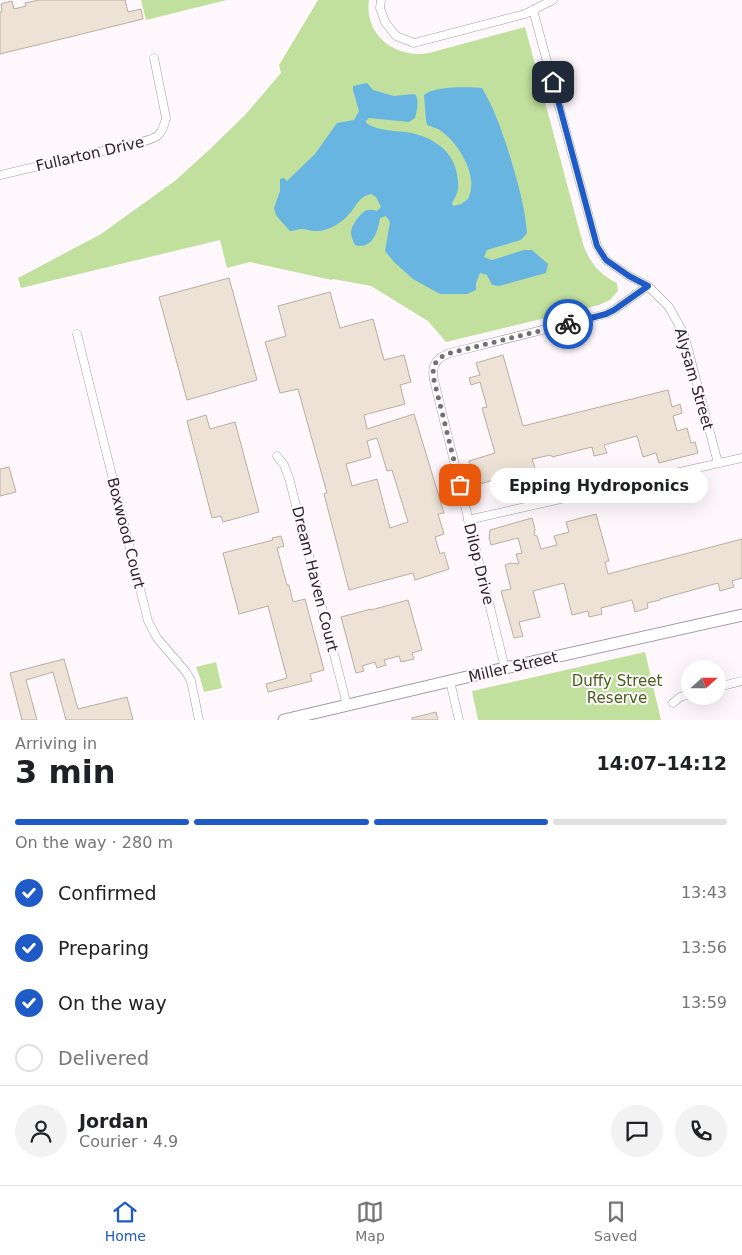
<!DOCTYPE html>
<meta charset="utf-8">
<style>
:root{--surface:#fff;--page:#f2f2f2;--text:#202124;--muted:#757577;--line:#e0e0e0;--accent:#1e5bc7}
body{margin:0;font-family:"DejaVu Sans",sans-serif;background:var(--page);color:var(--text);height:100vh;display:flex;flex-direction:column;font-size:19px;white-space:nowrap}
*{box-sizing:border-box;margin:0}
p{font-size:16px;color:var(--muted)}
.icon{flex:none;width:28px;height:28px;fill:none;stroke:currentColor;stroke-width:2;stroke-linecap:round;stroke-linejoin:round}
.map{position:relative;height:720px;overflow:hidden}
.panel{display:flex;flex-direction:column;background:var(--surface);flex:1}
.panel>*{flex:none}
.needle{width:32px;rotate:69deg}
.buttons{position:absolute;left:681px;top:660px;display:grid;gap:10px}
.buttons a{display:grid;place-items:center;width:45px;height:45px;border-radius:50%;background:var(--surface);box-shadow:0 5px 20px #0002;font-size:25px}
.pin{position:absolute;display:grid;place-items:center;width:42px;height:42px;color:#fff;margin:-21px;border-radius:10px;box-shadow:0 2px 8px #0006}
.courier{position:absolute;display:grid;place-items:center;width:50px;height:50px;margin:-25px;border:4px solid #1e5bc7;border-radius:50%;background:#fff;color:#222;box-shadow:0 1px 6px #0007}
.bubble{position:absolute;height:35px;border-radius:18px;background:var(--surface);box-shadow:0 5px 20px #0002;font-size:16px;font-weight:800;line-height:35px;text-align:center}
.head em{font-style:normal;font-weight:800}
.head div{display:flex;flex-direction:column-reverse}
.head{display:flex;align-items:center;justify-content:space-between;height:85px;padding:0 15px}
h1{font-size:32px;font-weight:800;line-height:38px}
.bar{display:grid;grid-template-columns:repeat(4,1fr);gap:8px 5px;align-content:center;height:60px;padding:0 15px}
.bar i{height:6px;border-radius:4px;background:var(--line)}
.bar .active{background:var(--accent)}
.bar p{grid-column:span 4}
.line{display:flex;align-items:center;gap:12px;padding:0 15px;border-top:1px solid var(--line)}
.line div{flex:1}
.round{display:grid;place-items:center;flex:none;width:52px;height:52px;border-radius:26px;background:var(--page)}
ol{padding:0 15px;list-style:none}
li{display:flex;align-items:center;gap:15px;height:55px}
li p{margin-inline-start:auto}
li .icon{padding:5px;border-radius:50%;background:var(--accent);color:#fff;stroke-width:4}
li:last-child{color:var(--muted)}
li i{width:28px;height:28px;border:2px solid var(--line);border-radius:50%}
.tabs{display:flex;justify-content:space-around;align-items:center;height:70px;border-top:1px solid var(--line);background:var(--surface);font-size:14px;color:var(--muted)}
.tabs a{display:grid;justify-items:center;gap:2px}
.tabs .active{color:var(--accent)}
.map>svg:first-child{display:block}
.green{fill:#c2e09d}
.water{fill:#69b5e2}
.building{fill:#ede2d5;stroke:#b9aea1;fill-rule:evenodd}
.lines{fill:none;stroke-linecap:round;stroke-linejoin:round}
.street-casing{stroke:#a89ba6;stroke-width:9}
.secondary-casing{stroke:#a89ba6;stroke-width:13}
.street{stroke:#fff;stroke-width:8}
.secondary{stroke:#fff;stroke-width:11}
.done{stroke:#746f74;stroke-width:5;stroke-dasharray:0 9}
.route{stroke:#1e5bc7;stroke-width:6}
.labels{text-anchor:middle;stroke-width:4;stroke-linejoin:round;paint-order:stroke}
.street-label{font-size:15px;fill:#2a252a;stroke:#fef8fd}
.park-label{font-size:15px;fill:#456017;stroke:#fef8fd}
</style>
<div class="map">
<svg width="742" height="720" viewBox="0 0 742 720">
<rect width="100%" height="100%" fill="#fef8fd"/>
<g class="green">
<polygon points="141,0 227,0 146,20"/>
<path d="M318,0H369C364,36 396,59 429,53L525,27L583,244C589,262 600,275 617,283L618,291L610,300L599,305L446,342L428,321L371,286L333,279L332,280L250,262L227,268L220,240L21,288L18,278L101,234L176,180L210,149L245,115L281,73L279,65Z"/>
<polygon points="645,652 661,720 478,720 472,691"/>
<polygon points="216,662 222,688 204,692 200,678 196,667"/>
</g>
<path class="water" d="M367,83L373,90L394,96L413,94L416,95C419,103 417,110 415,118L409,122L369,118L366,121V123C380,132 396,130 411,133C431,137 451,149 456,170C459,184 460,191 452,203L453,206L461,204L468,199C469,196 471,192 471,188C474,169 456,141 441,131C437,128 432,127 427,125L426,120L424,95C435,86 467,87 482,88C494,108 502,131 509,153C517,180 525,206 527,233L521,240L487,250L484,257L492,260L524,250H532L548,264L546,273L499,286L492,285L487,275L480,273L476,283V290L467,294H440L413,279L394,262L385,251L390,222L386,216L380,218C378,232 372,250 355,245C353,241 351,237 351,232C351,226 359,215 365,211C369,209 373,210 377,211L381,207L376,197L371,194C359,197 358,203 351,212C342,223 328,232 314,231C310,231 306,229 302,229C298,229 295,231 290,231L280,220L276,215L274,208L280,191V179L284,178L287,181L315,154L337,123L354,120L359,111L353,90V86Z"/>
<g class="building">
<polygon points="39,0 125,0 128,12 141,9 143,19 0,54 0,12 2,12 1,4 12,1 14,9 26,6 25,3"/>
<polygon points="229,278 257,380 187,400 159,297"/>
<path d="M330,292L340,328L373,319L384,360L404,355L411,382L400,385L405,404L364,415L367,429L414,414L444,513L438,514L444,534L435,537L440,554L444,552L449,569L415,580L413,573L349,590L324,494L327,493L298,389L280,393L265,342L286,336L278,306ZM377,438L387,471L392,470L408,522L390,528L377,479L352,486L346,464L371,457L367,441Z"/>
<polygon points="503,355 523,426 668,390 672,407 680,404 682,413 673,416 677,431 687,428 691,443 695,442 698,453 659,463 656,453 643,457 637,436 604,445 607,453 594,456 592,447 552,457 551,455 532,459 536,471 498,482 497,479 476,485 469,461 495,453 482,408 487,407 480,382 471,385 469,378 480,375 476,363"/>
<polygon points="206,415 210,429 235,422 259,512 223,522 221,516 212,518 187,421"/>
<polygon points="9,467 16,492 0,496 0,469"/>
<polygon points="596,514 609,561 605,562 608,574 742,539 742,578 732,581 734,587 720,591 718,583 660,599 660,600 647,603 648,608 635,612 632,600 601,608 602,614 589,617 588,611 572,615 564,583 533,591 540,617 519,622 523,636 514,638 501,591 511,589 505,565 511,563 519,564 516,554 522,553 518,538 491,545 489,538 490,530 532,518 535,529 534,535 537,536 541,549 557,545 554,536 569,532 566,522"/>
<polygon points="281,536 284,546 277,548 287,585 289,585 293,602 305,599 324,670 310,674 312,681 268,692 266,684 287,678 268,606 239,614 223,553 273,540 272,538"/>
<polygon points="408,600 422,650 412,653 414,659 401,662 399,656 384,660 386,665 377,668 375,662 362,666 364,671 356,673 341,617 371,609 371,610"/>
<polygon points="64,659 78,709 127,697 133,720 66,720 53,672 26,680 37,720 22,720 10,673"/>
<polygon points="436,712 438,720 412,720 412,718"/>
</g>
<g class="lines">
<g class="street-casing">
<g id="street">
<polyline points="381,0 380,8 385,22 396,36 414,43 525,14 553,0"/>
<polyline points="533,10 597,246 606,260 629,276 648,286 669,307 684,334 718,463"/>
<path d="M0,175L141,142C158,138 162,135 166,118L154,58"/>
<polyline points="77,334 148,621 157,638 186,672 191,681 199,720"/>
<polyline points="277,456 284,465 289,478 347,705"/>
<polyline points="468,520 742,458"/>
<path d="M505,668L434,380C431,365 436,358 450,353L606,314L614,310L648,286"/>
<polyline points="450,681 459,720"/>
<polyline points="718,687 742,681"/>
<polyline points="673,703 680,697 690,694"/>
</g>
</g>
<g class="secondary-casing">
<polyline id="secondary" points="284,720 505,668 742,615"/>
</g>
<use href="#street" class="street"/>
<use href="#secondary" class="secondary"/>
</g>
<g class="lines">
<path class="done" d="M460,485L434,380C431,365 436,358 450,353L568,324"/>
<polyline class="route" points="553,82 597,246 606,260 629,276 648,286 614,310 606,314 568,324"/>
</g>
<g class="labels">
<g class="street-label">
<text transform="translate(90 154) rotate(-13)" y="5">Fullarton Drive</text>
<text transform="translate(694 379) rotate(74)" y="5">Alysam Street</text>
<text transform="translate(126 533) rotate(76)" y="5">Boxwood Court</text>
<text transform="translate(479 564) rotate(76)" y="5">Dilop Drive</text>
<text transform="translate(315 579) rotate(76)" y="5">Dream Haven Court</text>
<text transform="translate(513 667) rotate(-13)" y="5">Miller Street</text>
</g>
<g class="park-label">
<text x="617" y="686">Duffy Street<tspan x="617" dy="17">Reserve</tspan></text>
</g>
</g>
</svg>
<div class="buttons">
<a><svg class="needle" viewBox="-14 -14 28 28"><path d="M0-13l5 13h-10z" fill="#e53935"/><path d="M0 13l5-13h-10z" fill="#757577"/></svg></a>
</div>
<div class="pin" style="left:460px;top:485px;background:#ea580c"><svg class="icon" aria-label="bag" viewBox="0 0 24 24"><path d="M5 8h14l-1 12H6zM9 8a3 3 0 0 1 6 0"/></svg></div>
<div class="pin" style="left:553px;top:82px;background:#1f2937"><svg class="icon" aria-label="home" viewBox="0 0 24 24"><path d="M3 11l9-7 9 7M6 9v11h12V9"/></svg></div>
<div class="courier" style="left:568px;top:324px"><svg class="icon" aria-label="bike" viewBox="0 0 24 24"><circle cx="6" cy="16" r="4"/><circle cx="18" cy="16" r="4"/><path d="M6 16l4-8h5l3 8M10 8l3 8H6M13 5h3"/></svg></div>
<div class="bubble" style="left:490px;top:468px;width:218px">Epping Hydroponics</div>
</div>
<section class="panel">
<div class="head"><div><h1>3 min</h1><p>Arriving in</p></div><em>14:07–14:12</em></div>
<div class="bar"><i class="active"></i><i class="active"></i><i class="active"></i><i></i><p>On the way · 280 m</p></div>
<ol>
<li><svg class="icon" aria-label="check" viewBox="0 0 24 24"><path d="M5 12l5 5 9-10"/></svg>Confirmed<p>13:43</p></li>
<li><svg class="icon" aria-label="check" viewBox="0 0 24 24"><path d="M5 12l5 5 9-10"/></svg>Preparing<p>13:56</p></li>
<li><svg class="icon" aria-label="check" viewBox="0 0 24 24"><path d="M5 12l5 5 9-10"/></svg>On the way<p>13:59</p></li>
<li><i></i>Delivered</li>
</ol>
<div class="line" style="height:90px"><a class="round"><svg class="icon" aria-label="person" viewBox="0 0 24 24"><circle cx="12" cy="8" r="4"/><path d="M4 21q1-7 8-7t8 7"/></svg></a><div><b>Jordan</b><p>Courier · 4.9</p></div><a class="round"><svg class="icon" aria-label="chat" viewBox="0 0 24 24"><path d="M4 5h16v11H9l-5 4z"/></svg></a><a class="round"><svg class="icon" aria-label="phone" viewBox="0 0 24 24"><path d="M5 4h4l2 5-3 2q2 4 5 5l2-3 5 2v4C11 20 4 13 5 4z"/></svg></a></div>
</section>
<nav class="tabs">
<a class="active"><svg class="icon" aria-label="home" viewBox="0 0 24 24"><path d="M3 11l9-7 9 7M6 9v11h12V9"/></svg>Home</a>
<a><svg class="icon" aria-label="map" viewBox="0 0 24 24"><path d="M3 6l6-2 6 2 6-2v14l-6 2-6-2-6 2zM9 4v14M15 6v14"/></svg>Map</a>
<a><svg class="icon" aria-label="saved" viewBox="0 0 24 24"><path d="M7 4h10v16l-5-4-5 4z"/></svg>Saved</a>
</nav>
